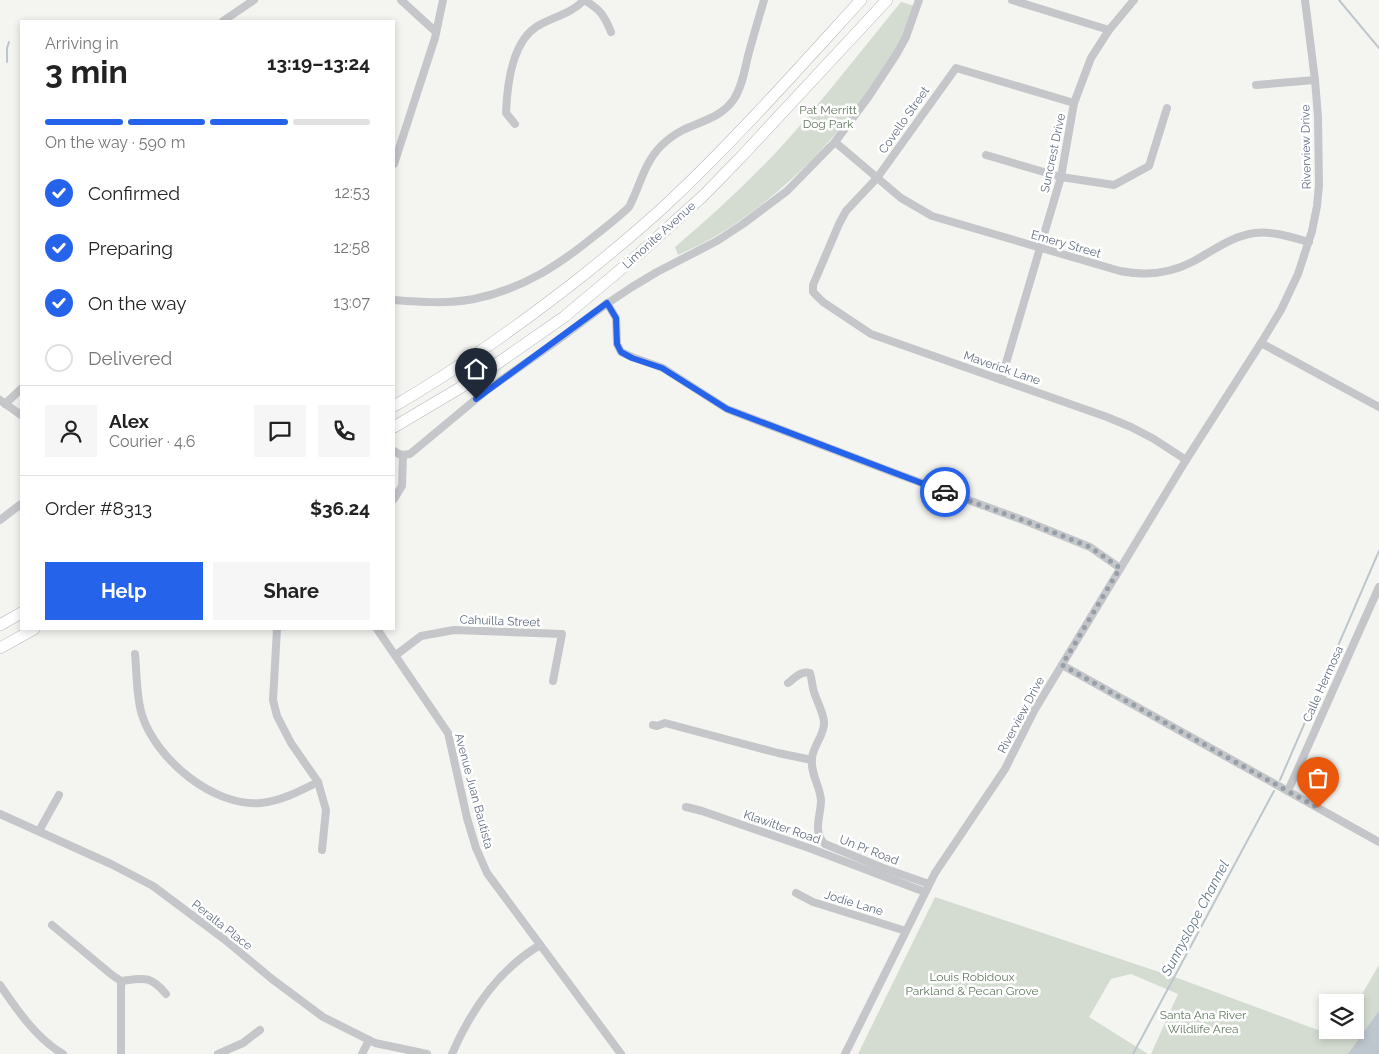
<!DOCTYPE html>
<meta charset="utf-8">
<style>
:root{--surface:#fff;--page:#f6f6f6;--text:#222;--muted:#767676;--line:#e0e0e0;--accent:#2563eb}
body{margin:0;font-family:Raleway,sans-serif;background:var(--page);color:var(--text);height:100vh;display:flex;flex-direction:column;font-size:19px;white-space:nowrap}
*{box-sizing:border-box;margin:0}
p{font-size:16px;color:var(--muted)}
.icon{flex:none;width:28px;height:28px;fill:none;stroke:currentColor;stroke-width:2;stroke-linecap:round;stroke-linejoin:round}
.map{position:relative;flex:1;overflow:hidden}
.details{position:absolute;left:20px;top:20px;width:375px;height:610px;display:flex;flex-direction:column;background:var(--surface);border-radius:0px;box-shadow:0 2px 8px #0003}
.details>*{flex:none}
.controls{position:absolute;left:1319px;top:994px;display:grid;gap:10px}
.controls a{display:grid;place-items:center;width:45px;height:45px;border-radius:0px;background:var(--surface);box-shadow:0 2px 8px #0003;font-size:25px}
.pin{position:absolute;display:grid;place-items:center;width:42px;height:42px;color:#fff;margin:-51px -21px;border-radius:50% 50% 50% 0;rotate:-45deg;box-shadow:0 0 5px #0007}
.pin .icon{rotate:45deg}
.courier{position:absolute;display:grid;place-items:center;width:50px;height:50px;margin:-25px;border:4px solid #2563eb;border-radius:50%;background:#fff;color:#222;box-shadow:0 1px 6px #0007}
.overview em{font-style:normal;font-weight:700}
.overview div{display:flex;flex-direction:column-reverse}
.overview{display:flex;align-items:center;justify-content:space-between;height:85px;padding:0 25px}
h1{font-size:32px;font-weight:700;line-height:38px}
.bar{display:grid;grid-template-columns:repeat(4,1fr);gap:8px 5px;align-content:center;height:60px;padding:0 25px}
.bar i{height:6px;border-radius:4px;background:var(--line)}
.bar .selected{background:var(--accent)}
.bar p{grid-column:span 4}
.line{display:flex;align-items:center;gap:12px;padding:0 25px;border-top:1px solid var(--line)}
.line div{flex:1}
.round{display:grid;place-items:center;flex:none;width:52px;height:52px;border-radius:0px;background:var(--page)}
ol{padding:0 25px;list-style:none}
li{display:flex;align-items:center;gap:15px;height:55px}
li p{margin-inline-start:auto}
li .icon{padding:5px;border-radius:50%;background:var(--accent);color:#fff;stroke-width:4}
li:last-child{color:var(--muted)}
li i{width:28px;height:28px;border:2px solid var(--line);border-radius:50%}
.button{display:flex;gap:10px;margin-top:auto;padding:10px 25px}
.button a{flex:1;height:58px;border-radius:0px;background:var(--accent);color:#fff;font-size:20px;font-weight:700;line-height:58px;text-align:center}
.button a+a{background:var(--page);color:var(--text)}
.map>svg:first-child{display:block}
.green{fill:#d4dcd1}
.water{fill:#bdc6cc}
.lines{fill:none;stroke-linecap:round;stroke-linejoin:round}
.stream{stroke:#bdc6cc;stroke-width:2}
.primary-casing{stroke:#b6b9bd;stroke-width:12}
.street{stroke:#c4c6ca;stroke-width:8}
.primary{stroke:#fff;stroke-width:11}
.done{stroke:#969fa8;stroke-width:5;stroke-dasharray:0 9}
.route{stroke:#2563eb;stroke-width:6}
.labels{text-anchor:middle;stroke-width:5;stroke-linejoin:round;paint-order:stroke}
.park-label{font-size:12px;fill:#647962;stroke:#fff}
.street-label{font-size:12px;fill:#637082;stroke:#fff}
.water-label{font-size:14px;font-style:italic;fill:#637986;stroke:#fff}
</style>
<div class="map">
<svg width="1379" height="1054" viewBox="0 0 1379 1054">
<rect width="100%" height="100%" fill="#f4f5f0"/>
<g class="green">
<path d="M901,2L915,6C913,13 911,21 908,27C899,46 887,63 876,80C835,143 780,197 716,236C704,243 691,249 678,255L675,247C720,209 764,168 803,122C836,83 868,42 901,2Z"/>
<polygon points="935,897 1183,980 1337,1037 1341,1030 1355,1030 1355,1006 1379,965 1379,1054 1151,1054 1178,994 1131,974 1111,979 1089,1017 1148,1054 858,1054"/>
</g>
<polygon class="water" points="1379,1011 1379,1054 1348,1054"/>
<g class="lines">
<g class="stream">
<polyline points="1339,0 1379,48"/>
<polyline points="7,62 7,48 9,42"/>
<polyline points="1280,780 1379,551"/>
<polyline points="1133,1054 1274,791"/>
</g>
<g class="primary-casing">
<g id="primary">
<path d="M394,406C460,368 521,324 581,277C611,253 640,229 668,203C736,139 798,69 861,0"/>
<polyline points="394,427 475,379 564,317 639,254 704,195 741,157 887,0"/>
<polyline points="0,625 21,613"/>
<polyline points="0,648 34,629"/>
</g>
</g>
<g class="street">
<polyline points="401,0 436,32"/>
<path d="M584,0C600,9 604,15 611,32"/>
<polyline points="1012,0 1109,30"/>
<polyline points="223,21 254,0"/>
<polyline points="1256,85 1315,80"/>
<polyline points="1074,103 956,68 877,178 846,211 839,224 813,285 813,292 823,302 871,334 1107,417 1131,427 1154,439 1186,460"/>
<path d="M515,124L506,113C507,86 512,43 536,27C552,17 571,14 584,0"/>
<path d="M835,142L901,198L932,216L1120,271C1145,276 1169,274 1192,262C1213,251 1231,236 1255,233C1273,231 1291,237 1309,242"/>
<polyline points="986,155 1061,177 1114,185 1149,166 1167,108"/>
<polyline points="394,164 435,38 443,0"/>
<path d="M394,300C420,302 447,304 474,299C523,289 559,265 597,234C608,225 619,217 629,207C640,186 644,163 661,146C667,140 675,134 683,130C701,121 721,118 734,99C743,85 745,67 749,52C754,34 759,17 764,0"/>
<polyline points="607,303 616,318 617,344 621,352 632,357 663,368 727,409 892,472 1028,522 1090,547 1120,568"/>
<polyline points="1261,343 1379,407"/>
<polyline points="1001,380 1061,177 1074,103 1091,58 1109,30 1134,0"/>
<polyline points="0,400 21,415"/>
<polyline points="5,404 21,389"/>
<polyline points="394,451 399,454 403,455"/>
<polyline points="403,455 410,454 487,390 554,343 605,305 632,287 657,272 717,241 743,224 787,191 835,142 869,96 896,55 906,37 919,0"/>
<polyline points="394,499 402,486 403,455"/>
<polyline points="0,520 21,504"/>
<polyline points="277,629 273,700 277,716 291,743 318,782 326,810 322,850"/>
<polyline points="377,629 448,733 467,818 476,848 487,873 621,1054"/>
<path d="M135,654C137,674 136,696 142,715C156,759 213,807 261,803C281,801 300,791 318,782"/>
<polyline points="396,655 421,636 454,630 562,634 553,681"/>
<polyline points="1062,665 1379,842"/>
<path d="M788,683C794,679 801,670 810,673C812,679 812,686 814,692C817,702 823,711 824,722C825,734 813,746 812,758C810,773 820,786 821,800C821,816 812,832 825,844L883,868L929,884"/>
<polyline points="653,725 657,726 665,723 778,753 812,760"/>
<polyline points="1288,791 1379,587"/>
<polyline points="686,807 702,811 809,848 925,892"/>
<polyline points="0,814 111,864 153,886 224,939 272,979 323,1017 375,1043 427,1054"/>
<polyline points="39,831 59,795"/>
<polyline points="796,893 813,902 906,931"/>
<polyline points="52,925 112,975 121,981 121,1054"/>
<path d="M121,981C144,978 150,975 166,994"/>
<path d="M0,985C17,1010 37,1039 63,1054"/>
<polyline points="218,1054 243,1043 260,1030"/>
<polyline points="362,1054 369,1040"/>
<path d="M452,1054C471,1010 498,970 540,945"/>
<polyline points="845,1054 935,873 1005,769 1034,711 1186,460 1261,343 1281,310 1298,274 1312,231 1317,206 1319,185 1318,117 1315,80 1305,0"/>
</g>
<use href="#primary" class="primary"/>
</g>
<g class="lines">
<polyline class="done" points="945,492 1028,522 1090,547 1120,568 1062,665 1318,808"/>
<polyline class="route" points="476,399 607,303 616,318 617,344 621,352 632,358 662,368 727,409 945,492"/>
</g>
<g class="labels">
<g class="park-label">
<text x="828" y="114">Pat Merritt<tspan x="828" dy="14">Dog Park</tspan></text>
<text x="972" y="981">Louis Robidoux<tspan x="972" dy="14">Parkland &amp; Pecan Grove</tspan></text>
<text x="1203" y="1019">Santa Ana River<tspan x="1203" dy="14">Wildlife Area</tspan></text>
</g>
<g class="street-label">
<text transform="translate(904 120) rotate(-55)" y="4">Covello Street</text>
<text transform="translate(1306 147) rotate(-91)" y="4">Riverview Drive</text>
<text transform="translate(1053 153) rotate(-78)" y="4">Suncrest Drive</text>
<text transform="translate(659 235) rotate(-42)" y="4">Limonite Avenue</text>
<text transform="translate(1066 244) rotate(16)" y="4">Emery Street</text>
<text transform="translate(1002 368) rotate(19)" y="4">Maverick Lane</text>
<text transform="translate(500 621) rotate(2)" y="4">Cahuilla Street</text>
<text transform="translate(1323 684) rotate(-66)" y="4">Calle Hermosa</text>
<text transform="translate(1021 715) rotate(-62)" y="4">Riverview Drive</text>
<text transform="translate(474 791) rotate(75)" y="4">Avenue Juan Bautista</text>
<text transform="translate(782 827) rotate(19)" y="4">Klawitter Road</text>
<text transform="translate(869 850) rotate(21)" y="4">Un Pr Road</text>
<text transform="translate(854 903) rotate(17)" y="4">Jodie Lane</text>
<text transform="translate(222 925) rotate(38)" y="4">Peralta Place</text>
</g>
<g class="water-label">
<text transform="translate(1195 918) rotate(-62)" y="5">Sunnyslope Channel</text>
</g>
</g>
</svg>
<div class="controls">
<a><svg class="icon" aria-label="layers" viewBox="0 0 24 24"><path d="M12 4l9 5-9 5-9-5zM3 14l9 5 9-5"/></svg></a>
</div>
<div class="pin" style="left:1318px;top:808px;background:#ea580c"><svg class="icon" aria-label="bag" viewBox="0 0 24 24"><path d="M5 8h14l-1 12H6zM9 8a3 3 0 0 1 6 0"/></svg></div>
<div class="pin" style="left:476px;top:399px;background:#1f2937"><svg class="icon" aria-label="home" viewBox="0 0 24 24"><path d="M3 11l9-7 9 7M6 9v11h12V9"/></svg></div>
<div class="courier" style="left:945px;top:492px"><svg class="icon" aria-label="car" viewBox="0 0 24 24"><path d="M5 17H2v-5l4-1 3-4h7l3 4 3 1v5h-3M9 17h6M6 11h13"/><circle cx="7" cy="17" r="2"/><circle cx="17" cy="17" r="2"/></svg></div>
<section class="details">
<div class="overview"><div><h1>3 min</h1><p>Arriving in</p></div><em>13:19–13:24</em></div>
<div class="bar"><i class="selected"></i><i class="selected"></i><i class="selected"></i><i></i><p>On the way · 590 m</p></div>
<ol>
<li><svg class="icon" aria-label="check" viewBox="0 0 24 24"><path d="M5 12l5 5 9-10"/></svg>Confirmed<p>12:53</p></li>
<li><svg class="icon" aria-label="check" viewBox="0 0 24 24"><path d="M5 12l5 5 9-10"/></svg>Preparing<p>12:58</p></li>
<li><svg class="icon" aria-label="check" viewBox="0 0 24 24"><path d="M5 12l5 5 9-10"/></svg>On the way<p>13:07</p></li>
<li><i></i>Delivered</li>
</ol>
<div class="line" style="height:90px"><a class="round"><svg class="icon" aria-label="person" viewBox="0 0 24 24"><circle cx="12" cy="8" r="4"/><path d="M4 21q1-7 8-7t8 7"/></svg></a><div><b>Alex</b><p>Courier · 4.6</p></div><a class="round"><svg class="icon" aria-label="chat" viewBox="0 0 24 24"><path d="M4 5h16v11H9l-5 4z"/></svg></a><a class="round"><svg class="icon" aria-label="phone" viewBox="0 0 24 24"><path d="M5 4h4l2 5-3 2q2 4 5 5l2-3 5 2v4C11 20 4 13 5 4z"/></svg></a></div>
<div class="line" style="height:65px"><div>Order #8313</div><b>$36.24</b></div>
<div class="button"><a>Help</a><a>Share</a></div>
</section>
</div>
